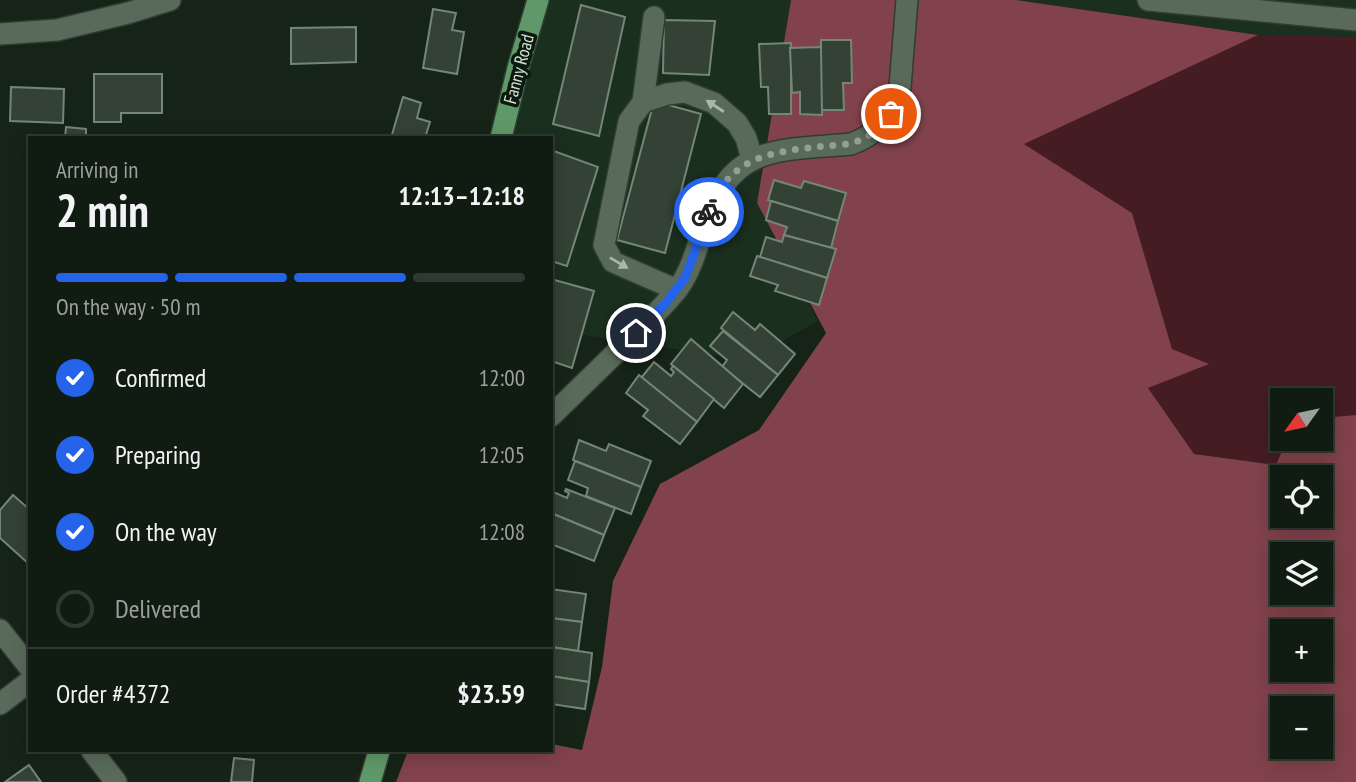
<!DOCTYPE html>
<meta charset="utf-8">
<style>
:root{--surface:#101b11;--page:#1e281f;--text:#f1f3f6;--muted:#9ca19f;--line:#303931;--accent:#2563eb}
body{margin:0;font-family:"PT Sans Narrow",sans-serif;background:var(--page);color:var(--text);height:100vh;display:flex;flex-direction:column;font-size:26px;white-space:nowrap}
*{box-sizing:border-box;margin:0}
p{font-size:23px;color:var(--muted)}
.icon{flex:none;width:38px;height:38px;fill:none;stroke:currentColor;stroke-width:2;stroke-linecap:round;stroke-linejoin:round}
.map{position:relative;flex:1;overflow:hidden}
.sheet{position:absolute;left:28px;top:136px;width:525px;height:616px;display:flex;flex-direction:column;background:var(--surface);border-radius:0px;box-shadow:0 4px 18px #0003,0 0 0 2px var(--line)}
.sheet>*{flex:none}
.needle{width:46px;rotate:237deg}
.controls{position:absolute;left:1270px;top:388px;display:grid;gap:14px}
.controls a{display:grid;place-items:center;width:63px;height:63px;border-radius:0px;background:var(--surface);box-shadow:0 4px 18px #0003,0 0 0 2px var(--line);font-size:35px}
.pin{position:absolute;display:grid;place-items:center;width:60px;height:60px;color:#fff;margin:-30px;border:4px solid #fff;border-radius:50%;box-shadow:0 2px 7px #0007}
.courier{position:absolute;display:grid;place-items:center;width:70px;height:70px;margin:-35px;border:5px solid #2563eb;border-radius:50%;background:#fff;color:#222;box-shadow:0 2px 9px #0007}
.headline em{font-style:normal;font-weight:800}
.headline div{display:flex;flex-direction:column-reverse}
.headline{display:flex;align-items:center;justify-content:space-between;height:119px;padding:0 28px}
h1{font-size:46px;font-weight:800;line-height:52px}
.bar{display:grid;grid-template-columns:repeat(4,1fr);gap:10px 7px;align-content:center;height:84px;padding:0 28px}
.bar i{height:9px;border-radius:5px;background:var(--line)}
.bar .selected{background:var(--accent)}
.bar p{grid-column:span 4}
.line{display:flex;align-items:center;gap:18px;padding:0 28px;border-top:2px solid var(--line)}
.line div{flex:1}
ol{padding:0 28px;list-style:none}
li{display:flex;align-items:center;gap:21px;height:77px}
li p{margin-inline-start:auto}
li .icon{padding:7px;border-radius:50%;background:var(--accent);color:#fff;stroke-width:4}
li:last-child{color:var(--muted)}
li i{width:38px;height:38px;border:4px solid var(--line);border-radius:50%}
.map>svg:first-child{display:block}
.built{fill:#1b2f1e}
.green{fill:#461c23}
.forest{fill:#81424b;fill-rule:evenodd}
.building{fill:#334234;stroke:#748676;stroke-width:2}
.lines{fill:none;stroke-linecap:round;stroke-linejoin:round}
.minor-casing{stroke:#313c32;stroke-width:24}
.major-casing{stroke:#313c32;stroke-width:24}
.minor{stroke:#596a5a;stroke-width:21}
.major{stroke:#609969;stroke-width:21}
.oneway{fill:#abb7ac}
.done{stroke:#939f94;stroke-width:7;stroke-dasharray:0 12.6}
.route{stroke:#2563eb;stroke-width:9}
.labels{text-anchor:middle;stroke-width:7;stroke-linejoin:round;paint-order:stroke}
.street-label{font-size:18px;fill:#d7e1d8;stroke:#0c1a0e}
</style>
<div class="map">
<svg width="1356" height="782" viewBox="0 0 1356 782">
<rect width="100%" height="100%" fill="#152417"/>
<g class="built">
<polygon points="539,0 791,0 757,203 818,321 748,360 551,330 551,138 503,138"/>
<polygon points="1016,0 1356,0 1356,37 1258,35"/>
</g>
<polygon class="green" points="1258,35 1356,37 1356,415 1321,418 1321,401 1283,401 1283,439 1287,439 1276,465 1194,454 1147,388 1208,364 1172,349 1132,213 1023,144"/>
<path class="forest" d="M791,0H1016L1258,35L1024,144L1132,213L1172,349L1209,364L1148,388L1194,454L1276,465L1287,439H1321V418L1356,415V782H396L408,751H551V744L582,750L602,667L613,581L660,484L759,430L826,333L757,203ZM1283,478H1321V516H1283ZM1283,555H1321V593H1283ZM1283,632H1321V670H1283ZM1283,709H1321V747H1283Z"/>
<g class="building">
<polygon points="581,5 625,17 599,136 553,124"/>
<polygon points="433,9 456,13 452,30 464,32 457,74 423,68"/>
<polygon points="664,20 715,21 709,75 663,73"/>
<polygon points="356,27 356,62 291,64 291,28"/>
<polygon points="821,40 851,40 852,83 843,83 844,110 821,110"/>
<polygon points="791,43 791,114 769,114 768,87 761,87 759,44"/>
<polygon points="821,47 822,115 800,114 800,92 792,93 790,48"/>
<polygon points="94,74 162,74 162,113 121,113 121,122 94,122"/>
<polygon points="11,87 64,89 63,123 10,121"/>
<polygon points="403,97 421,103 417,118 430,122 425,138 391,138"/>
<polygon points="654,101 701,114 665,253 617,240"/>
<polygon points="66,127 86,129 86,138 65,138"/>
<polygon points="551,150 598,167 567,266 551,261"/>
<polygon points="774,180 801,188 804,181 846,193 838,221 768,200"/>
<polygon points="771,201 838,221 831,248 784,235 787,227 766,220"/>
<polygon points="784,235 836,249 827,278 760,257 766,237 782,242"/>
<polygon points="757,256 827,278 819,305 775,291 778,285 750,276"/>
<polygon points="551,279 594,291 572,368 551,361"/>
<polygon points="733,312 755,330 760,324 795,354 778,375 721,328"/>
<polygon points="723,331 778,375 760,397 722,367 727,360 710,346"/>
<polygon points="691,339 743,384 724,408 671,364"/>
<polygon points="654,362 671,376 674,372 671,369 673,366 714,399 697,422 641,378"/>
<polygon points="639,375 697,422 680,444 643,416 648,410 626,393"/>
<polygon points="579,440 606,451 609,444 651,461 641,487 573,460"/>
<polygon points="575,461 641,487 631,514 586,496 588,488 568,480"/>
<polygon points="566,489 615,508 604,535 551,513 551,491 567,498 569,493 565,491"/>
<polygon points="13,495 30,510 30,565 0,538 0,510"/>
<polygon points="551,513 604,535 594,561 551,544 554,537 551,535"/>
<polygon points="551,589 586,594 582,622 551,618"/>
<polygon points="551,618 582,622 578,651 551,647"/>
<polygon points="551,647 592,653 589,682 551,676"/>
<polygon points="551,676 589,682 585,709 551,704"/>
<polygon points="234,758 254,760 252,782 231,782"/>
<polygon points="29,765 41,782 5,782"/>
</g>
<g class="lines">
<g class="minor-casing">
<g id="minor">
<polyline points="1148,0 1356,20"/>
<polyline points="0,34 57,30 128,13 170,0"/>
<polyline points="643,102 654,17"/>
<polyline points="677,290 613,262 604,245 629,121 643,102 667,94 685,92 714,103 737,123 746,138 752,159"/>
<path d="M551,416C577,391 602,366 628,341C645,324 664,307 679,287C692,269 698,244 705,223C734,143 777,151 851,144C877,135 895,114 900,87L907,0"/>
<polyline points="0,630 30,668"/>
<polyline points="0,704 30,681"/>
<polyline points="92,751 116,782"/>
</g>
</g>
<g class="major-casing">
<g id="major">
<polyline points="501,138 518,68 538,0"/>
<polyline points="370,782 379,751"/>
</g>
</g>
<use href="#minor" class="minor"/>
<use href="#major" class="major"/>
</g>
<defs><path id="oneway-solid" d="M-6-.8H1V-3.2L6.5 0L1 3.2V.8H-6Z" transform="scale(1.75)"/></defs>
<g class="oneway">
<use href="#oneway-solid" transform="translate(715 106) rotate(-147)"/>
<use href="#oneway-solid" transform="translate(619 263) rotate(31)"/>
</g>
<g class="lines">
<path class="done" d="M709,212C730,155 772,152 825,146C837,145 851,145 862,139C874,134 882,123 891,114"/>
<polyline class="route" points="636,333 665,304 685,278 709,212"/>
</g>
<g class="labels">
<g class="street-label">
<text transform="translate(519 69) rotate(-75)" y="6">Fanny Road</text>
</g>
</g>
</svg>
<div class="controls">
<a><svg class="needle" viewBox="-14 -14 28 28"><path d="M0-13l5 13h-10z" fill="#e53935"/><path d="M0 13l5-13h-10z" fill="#9ca19f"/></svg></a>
<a><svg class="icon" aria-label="locate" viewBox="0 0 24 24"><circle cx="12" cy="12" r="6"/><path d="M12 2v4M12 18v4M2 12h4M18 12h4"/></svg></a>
<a><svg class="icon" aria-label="layers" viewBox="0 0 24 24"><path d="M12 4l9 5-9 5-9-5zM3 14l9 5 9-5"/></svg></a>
<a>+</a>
<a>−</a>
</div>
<div class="pin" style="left:891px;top:114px;background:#ea580c"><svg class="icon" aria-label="bag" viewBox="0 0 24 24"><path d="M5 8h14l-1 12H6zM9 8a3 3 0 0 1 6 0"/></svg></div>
<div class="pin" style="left:636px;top:333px;background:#1f2937"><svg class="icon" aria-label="home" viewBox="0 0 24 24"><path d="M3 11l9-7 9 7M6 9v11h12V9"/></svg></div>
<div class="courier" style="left:709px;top:212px"><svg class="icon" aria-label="bike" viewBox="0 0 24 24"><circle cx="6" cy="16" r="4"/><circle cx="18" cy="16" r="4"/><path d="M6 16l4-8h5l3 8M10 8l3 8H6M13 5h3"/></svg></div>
<section class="sheet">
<div class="headline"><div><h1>2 min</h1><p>Arriving in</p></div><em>12:13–12:18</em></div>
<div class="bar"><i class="selected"></i><i class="selected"></i><i class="selected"></i><i></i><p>On the way · 50 m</p></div>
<ol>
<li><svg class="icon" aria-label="check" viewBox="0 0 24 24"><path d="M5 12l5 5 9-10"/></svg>Confirmed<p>12:00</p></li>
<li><svg class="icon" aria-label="check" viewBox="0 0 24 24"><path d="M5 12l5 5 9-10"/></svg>Preparing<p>12:05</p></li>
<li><svg class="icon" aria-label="check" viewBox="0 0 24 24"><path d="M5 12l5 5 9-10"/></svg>On the way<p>12:08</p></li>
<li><i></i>Delivered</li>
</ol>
<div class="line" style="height:91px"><div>Order #4372</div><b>$23.59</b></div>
</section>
</div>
